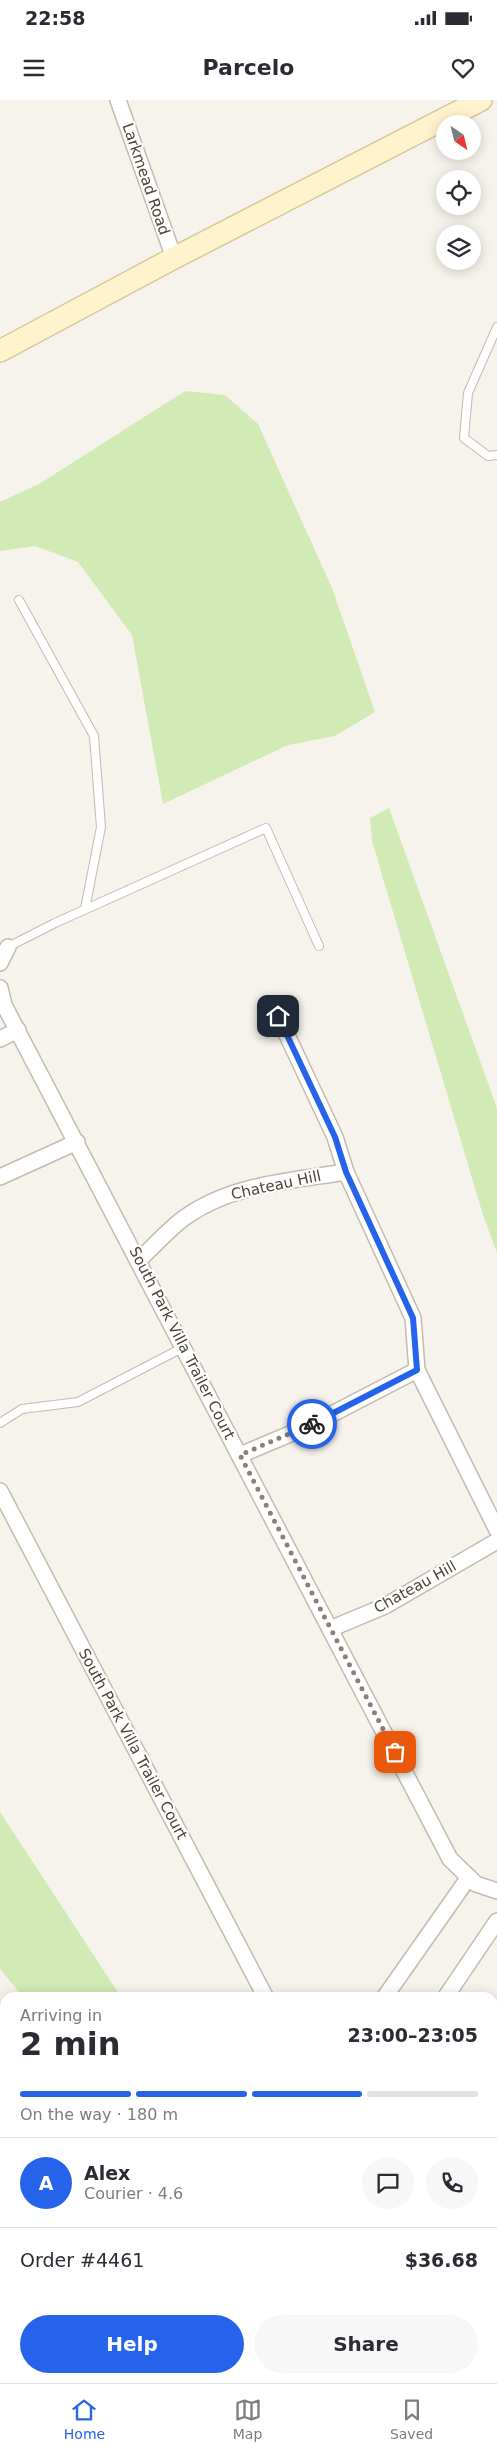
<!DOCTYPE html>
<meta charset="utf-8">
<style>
:root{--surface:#fff;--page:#f7f7f7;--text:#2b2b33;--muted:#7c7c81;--line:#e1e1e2;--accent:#2563eb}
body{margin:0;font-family:"DejaVu Sans",sans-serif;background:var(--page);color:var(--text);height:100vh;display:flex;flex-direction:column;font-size:19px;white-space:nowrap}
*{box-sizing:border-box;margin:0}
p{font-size:16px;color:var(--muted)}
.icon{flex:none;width:28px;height:28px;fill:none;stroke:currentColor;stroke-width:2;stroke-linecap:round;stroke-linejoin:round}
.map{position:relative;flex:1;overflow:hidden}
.panel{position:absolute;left:0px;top:1892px;width:498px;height:391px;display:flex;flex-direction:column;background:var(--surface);border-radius:15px 15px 0 0;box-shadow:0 2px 12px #0003}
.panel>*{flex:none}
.needle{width:32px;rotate:145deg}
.buttons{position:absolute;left:436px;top:15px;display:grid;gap:10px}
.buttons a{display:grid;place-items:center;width:45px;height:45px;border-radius:50%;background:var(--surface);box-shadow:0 2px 12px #0003;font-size:25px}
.pin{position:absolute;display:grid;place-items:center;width:42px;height:42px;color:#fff;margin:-21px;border-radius:10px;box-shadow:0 2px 8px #0006}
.courier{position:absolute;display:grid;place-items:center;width:50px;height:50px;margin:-25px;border:4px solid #2563eb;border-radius:50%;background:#fff;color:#222;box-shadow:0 1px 6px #0007}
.head em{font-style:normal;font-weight:700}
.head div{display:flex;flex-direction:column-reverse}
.head{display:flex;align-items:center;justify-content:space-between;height:85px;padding:0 20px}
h1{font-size:32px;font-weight:700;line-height:38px}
.bar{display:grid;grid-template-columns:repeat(4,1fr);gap:8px 5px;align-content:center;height:60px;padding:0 20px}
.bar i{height:6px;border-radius:4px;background:var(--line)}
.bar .current{background:var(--accent)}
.bar p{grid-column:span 4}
.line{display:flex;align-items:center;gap:12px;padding:0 20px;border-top:1px solid var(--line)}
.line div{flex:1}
.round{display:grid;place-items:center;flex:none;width:52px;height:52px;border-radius:26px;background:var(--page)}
.primary-button{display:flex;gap:10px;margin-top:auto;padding:10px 20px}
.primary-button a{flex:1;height:58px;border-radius:30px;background:var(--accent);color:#fff;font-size:20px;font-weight:700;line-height:58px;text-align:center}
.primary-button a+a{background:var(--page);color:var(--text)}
.status{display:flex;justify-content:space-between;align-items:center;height:35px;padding:0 25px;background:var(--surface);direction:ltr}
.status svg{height:14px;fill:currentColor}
header{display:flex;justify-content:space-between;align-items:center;height:65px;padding:0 20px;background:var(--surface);font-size:22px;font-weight:700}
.tab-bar{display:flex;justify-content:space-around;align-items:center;height:70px;border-top:1px solid var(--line);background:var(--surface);font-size:14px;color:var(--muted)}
.tab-bar a{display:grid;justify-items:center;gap:2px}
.tab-bar .current{color:var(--accent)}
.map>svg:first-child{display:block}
.green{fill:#d2eab5}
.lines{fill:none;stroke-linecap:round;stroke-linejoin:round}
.lane-casing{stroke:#c2bbae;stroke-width:10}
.street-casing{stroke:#c2bbae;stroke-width:18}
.secondary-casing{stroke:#d6c79b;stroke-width:24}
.highway-casing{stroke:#e0a43c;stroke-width:30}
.lane{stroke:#fff;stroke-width:8}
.street{stroke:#fff;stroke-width:15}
.secondary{stroke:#fff3cd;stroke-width:21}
.highway{stroke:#ffcf6e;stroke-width:28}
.done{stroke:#878178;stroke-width:5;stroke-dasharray:0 9}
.route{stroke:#2563eb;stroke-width:6}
.labels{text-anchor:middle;stroke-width:4.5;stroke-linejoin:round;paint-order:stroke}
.street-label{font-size:15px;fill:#4b4439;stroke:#fff}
</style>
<div class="status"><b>22:58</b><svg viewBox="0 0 49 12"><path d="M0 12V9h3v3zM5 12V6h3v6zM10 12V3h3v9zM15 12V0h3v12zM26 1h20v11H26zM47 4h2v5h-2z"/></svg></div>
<header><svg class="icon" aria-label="menu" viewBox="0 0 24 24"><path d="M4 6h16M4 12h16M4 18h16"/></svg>Parcelo<svg class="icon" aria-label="heart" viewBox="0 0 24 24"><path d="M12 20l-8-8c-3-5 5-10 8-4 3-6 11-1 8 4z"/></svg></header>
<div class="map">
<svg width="497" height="2283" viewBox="0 0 497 2283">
<rect width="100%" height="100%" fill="#f6f3ec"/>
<g class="green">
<polygon points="185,291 225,295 258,324 332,488 375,612 335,636 288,645 163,704 132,535 78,462 35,446 0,451 0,402 39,384"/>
<polygon points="389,708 497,1008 497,1153 483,1115 372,741 370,718"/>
<polygon points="0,1712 121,1897 23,1897 0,1869"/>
<polygon points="0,2213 5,2216 5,2279 116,2279 112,2283 0,2283"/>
<polygon points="493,2250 497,2251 497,2283 427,2283 430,2279 492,2279"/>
</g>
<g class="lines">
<g class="lane-casing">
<g id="lane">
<polyline points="497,227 468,293 464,338 488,356 497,355"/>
<polyline points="19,500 94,636 101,727 85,809"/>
<polyline points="8,847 55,823 266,728 319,846"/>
<polyline points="0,1323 22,1309 78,1302 184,1247"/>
</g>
</g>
<g class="street-casing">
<g id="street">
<polyline points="118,0 174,158"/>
<polyline points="0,863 8,847"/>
<polyline points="0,888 4,905 450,1759 476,1784 497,1791"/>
<polyline points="278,916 335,1037 346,1072 413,1218 417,1270 497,1430"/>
<polyline points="0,939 18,930"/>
<polyline points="0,1077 77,1042"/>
<path d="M139,1160C154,1146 168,1130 184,1118C231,1084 290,1081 346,1072"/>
<polyline points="240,1355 309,1326 417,1270"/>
<polyline points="0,1391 266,1898"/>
<polyline points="330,1529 385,1506 497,1441"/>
<polyline points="384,1898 469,1777"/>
<polyline points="445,1898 497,1821"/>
<polyline points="0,1919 5,1926"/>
<polyline points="0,2061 5,2058"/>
<polyline points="180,2283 183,2279"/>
</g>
</g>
<g class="secondary-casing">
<polyline id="secondary" points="0,251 174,158 481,0"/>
</g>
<g class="highway-casing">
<g id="highway">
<polyline points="492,1970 497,1963"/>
<polyline points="492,2066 497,2060"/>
<polyline points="260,2283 263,2279"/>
<polyline points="332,2283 335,2279"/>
</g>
</g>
<use href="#lane" class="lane"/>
<use href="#street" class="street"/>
<use href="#secondary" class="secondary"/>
<use href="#highway" class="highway"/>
</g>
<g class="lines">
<polyline class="done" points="312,1324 240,1355 395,1652"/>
<polyline class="route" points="278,916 335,1037 346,1072 413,1218 417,1270 312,1324"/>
</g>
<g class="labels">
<g class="street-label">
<text transform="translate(146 79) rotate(71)" y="5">Larkmead Road</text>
<text transform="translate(276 1085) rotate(-12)" y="5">Chateau Hill</text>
<text transform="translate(182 1243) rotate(63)" y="5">South Park Villa Trailer Court</text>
<text transform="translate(415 1487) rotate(-29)" y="5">Chateau Hill</text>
<text transform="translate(133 1644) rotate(62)" y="5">South Park Villa Trailer Court</text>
</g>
</g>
</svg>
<div class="buttons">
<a><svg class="needle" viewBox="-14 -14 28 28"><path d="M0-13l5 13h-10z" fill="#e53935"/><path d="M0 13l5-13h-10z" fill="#7c7c81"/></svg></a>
<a><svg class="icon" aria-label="locate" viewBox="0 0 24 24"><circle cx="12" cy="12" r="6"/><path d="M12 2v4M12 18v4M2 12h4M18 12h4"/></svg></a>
<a><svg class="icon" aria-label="layers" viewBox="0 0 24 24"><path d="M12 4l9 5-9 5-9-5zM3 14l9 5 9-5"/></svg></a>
</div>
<div class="pin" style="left:395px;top:1652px;background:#ea580c"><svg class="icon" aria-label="bag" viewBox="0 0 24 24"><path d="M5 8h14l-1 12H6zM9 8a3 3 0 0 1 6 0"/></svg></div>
<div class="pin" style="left:278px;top:916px;background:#1f2937"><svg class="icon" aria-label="home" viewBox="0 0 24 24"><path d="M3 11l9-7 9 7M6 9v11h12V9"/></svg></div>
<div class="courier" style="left:312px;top:1324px"><svg class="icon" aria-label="bike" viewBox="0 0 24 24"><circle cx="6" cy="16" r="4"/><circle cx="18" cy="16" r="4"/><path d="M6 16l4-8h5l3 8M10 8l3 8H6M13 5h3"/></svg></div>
<section class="panel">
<div class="head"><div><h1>2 min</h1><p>Arriving in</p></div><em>23:00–23:05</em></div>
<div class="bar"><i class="current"></i><i class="current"></i><i class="current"></i><i></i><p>On the way · 180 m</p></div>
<div class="line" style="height:90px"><b class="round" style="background:var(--accent);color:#fff">A</b><div><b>Alex</b><p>Courier · 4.6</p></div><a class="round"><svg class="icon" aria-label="chat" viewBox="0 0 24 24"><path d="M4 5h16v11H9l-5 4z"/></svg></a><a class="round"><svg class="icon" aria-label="phone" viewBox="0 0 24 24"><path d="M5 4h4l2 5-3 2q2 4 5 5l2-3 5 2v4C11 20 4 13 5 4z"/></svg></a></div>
<div class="line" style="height:65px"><div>Order #4461</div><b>$36.68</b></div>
<div class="primary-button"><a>Help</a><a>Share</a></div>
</section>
</div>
<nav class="tab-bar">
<a class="current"><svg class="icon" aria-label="home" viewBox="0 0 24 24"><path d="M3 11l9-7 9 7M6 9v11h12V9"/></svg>Home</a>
<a><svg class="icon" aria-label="map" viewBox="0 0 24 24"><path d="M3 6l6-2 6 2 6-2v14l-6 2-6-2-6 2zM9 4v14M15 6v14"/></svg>Map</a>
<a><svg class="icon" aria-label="saved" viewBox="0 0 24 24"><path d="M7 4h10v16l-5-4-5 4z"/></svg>Saved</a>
</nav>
